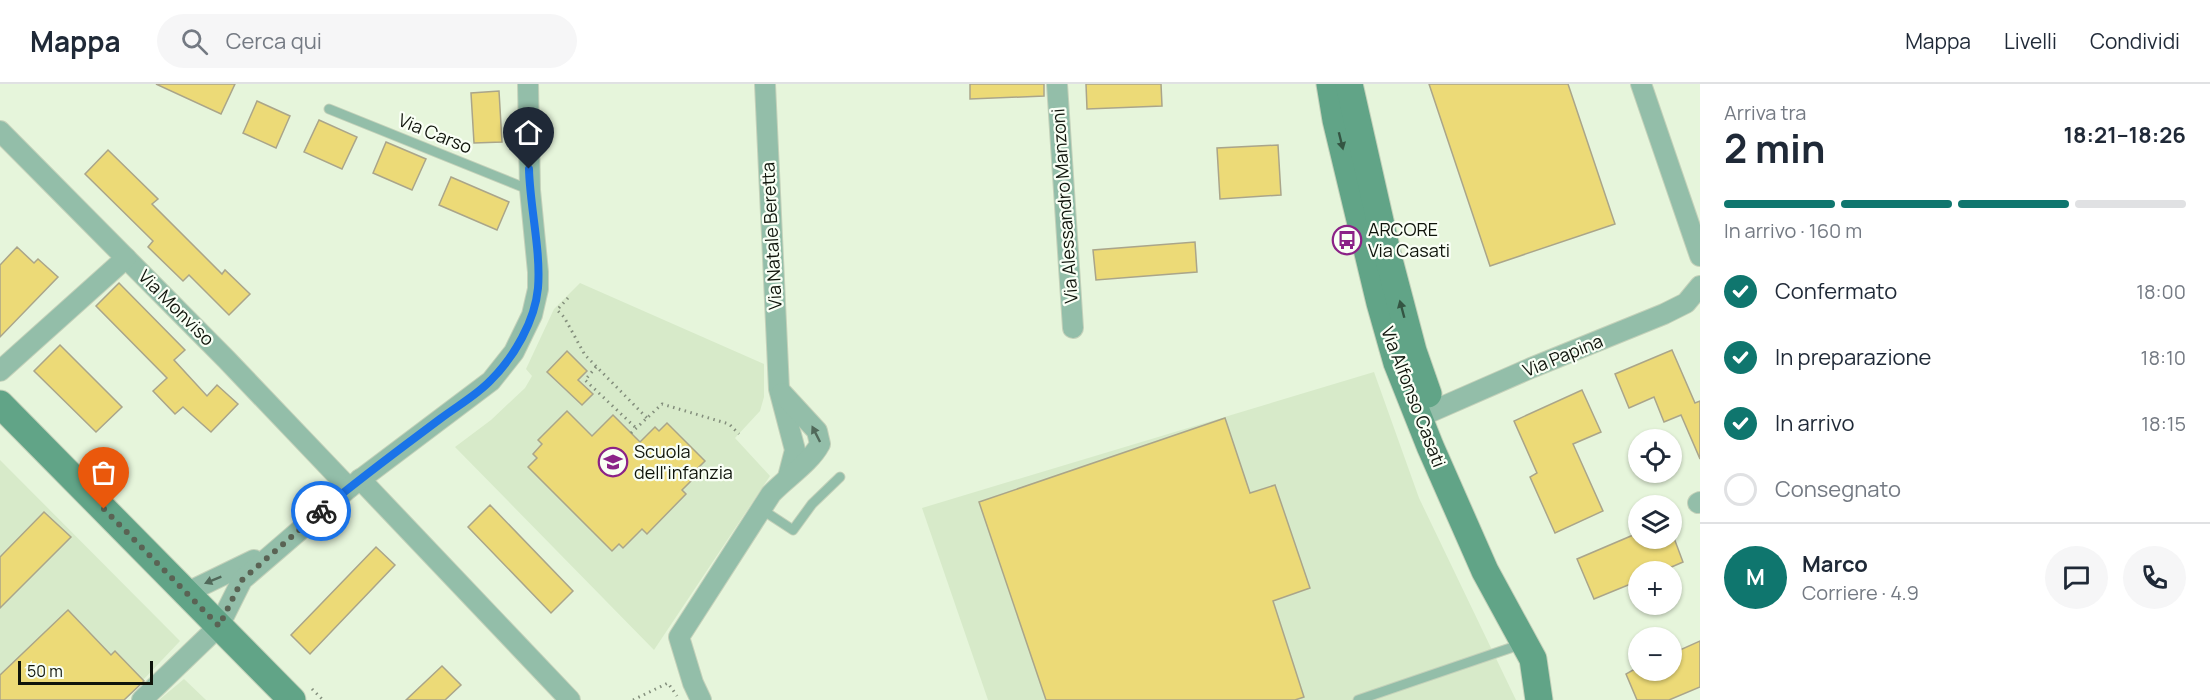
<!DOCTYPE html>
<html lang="it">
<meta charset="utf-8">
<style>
:root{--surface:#fff;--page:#f6f6f7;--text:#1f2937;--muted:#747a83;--line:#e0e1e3;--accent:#0f766e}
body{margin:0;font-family:Manrope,sans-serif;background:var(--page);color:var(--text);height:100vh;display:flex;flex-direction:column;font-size:22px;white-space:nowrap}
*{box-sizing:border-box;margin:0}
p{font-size:20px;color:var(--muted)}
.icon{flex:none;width:33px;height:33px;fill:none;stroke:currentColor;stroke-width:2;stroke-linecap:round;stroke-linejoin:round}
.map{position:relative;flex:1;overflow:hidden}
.side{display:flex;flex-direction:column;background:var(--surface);width:510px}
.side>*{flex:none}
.buttons{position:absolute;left:1628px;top:345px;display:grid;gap:12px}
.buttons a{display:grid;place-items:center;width:54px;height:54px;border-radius:50%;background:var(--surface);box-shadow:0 2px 4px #0004;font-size:30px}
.scale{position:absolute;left:18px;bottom:15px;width:135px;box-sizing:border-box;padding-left:6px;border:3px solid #0f140b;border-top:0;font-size:16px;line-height:21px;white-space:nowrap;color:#0f140b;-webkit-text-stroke:4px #f9fff5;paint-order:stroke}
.pin{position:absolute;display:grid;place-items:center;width:51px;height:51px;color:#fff;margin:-62px -26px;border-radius:50% 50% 50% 0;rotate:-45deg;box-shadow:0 0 6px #0007}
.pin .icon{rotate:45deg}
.courier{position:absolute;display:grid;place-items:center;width:60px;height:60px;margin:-30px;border:4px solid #1a73e8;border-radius:50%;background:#fff;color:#222;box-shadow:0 2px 8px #0007}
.overview em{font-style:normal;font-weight:700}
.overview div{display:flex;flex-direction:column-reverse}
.overview{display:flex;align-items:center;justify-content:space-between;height:102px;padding:0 24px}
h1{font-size:39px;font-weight:700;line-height:45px}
.bar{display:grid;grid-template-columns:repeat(4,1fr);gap:9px 6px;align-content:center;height:72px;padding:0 24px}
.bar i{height:8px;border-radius:4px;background:var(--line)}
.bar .current{background:var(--accent)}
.bar p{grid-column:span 4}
.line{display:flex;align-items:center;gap:15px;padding:0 24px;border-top:2px solid var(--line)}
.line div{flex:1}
.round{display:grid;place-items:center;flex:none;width:63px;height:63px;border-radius:32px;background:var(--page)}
ol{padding:0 24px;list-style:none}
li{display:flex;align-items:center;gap:18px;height:66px}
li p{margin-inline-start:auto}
li .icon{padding:6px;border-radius:50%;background:var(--accent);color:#fff;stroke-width:4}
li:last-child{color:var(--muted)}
li i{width:33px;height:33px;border:3px solid var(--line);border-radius:50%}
header{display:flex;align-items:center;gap:36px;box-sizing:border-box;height:84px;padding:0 30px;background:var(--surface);border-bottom:2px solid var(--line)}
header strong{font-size:28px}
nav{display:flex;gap:33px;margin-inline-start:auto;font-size:21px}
.search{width:420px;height:54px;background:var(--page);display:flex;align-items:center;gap:15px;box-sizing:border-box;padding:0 21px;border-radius:33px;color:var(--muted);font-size:22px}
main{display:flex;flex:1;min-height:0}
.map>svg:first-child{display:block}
.built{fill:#d7eac9}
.building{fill:#ecda77;stroke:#aaa58a;stroke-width:1.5}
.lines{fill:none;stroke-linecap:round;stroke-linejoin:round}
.lane-casing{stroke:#c4d1ba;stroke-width:11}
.street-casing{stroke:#c4d1ba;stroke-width:22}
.secondary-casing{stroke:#c4d1ba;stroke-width:29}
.path{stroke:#838e7c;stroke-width:3;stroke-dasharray:1.5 4.5;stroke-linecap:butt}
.lane{stroke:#93bea9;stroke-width:9}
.street{stroke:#93bea9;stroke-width:20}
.secondary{stroke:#61a487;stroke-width:27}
.oneway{fill:#345543}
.oneway2{fill:#51695a}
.done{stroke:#5a6354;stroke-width:6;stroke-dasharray:0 10.8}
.route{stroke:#1a73e8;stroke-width:8}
.labels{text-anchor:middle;stroke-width:4.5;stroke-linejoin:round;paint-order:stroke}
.street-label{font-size:18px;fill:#0f140b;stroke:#f9fff5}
.poi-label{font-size:18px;fill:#0f140b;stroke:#f9fff5;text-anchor:start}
</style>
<header>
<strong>Mappa</strong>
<div class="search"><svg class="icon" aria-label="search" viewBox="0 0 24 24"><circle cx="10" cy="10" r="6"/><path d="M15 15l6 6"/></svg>Cerca qui</div>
<nav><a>Mappa</a><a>Livelli</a><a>Condividi</a></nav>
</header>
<main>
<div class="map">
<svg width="1700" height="616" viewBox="0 0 1700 616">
<rect width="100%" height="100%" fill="#e6f5db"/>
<g class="built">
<polygon points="580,199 764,280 764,313 760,327 735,354 770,392 654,566 455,363 491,336 525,304 532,292 526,285 554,225"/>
<polygon points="1374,288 1419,414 1516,616 988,616 922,424"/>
<polygon points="0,376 180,557 124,616 0,616"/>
<polygon points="184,595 206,616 159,616"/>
</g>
<g class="building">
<polygon points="156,0 235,0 221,30"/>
<polygon points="970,0 1044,0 1044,12 970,15"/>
<polygon points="1086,0 1161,0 1162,22 1087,25"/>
<polygon points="1429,0 1568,0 1615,140 1490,182"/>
<polygon points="499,7 502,58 474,59 471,9"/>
<polygon points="257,17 290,32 276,64 243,49"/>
<polygon points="319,36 357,53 342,85 304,68"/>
<polygon points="386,58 426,75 412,106 373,89"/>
<polygon points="1278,61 1281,111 1220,115 1217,64"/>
<polygon points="108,66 158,115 152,120 222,190 225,186 250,210 229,231 189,191 183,197 148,163 153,157 85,90"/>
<polygon points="451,93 509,118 497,146 439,121"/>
<polygon points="1195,158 1197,188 1096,196 1093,166"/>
<polygon points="17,163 34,179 38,175 58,193 0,253 0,181"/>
<polygon points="119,199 185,266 174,276 207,312 217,301 238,320 211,348 183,323 175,330 153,307 167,294 96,222"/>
<polygon points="60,261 122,323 96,348 34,287"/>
<polygon points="1672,266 1695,319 1700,317 1700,375 1681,331 1664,338 1654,313 1629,324 1615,290"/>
<polygon points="567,267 587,287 578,296 593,310 582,321 547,288"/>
<polygon points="1582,306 1601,348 1573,360 1603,427 1555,449 1530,393 1537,389 1514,337"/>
<polygon points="567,327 592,352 613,331 640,358 655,343 659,347 667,339 705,377 698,384 701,387 682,406 686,410 647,450 642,445 623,464 619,460 612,467 528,383 537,374 533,370 542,360 538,356"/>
<polygon points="1225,334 1250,409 1275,401 1310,504 1273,517 1304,613 1295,616 1046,616 979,418"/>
<polygon points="490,421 573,507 551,529 468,443"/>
<polygon points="44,428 71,453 0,524 0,473"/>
<polygon points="1638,449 1638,454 1674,454 1683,478 1660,488 1638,488 1638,497 1594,515 1577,475"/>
<polygon points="376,463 395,481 310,570 291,551"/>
<polygon points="68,526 111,571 115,567 144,597 124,616 0,616 0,591"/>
<polygon points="1700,557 1700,603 1669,616 1637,616 1626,590 1633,586 1671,586 1671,570"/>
<polygon points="442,582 461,601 445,616 406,616"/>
</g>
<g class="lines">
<g class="lane-casing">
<g id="lane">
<polyline points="329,25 530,106"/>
<polyline points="761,425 793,446 812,420 840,393"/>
<polyline points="1358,616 1522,560"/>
</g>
</g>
<g class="street-casing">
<g id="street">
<polyline points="765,0 779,305 795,366 788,393"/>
<polyline points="1057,0 1073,244"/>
<polyline points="1641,0 1700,172"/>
<polyline points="0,47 226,275 349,404"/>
<polyline points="0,287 126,174"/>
<polyline points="1419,333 1531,284 1664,230 1686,219 1700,202"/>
<polyline points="360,395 570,616"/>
<polyline points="1698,419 1700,418"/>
<polyline points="186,509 254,476"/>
<polyline points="142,616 219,542 242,496 349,404 491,297 514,268 532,231 538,205 538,188 530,106 528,0"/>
<path d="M701,616L693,599L679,553L771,410C786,394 810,379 820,360L817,347L782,309"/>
</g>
</g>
<g class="secondary-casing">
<g id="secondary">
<polyline points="1330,0 1336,36 1380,219 1397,279 1430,362 1485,487 1533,575 1539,616"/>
<polyline points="1349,0 1388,172 1413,267 1428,310"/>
<polyline points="0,320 292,616"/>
</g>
</g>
<g class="path">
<polyline points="568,214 557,226 564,233 585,271 647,334"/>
<polyline points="596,283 585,296 636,344"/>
<polyline points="631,349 662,320 729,340 739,350"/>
<polyline points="312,605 323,616"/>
<polyline points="633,616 668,599 677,612"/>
</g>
<use href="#lane" class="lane"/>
<use href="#street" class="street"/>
<use href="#secondary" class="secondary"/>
</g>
<defs><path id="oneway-solid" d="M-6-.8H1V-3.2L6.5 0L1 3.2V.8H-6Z" transform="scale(1.5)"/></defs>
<g class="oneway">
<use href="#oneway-solid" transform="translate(1341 57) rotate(76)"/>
<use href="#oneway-solid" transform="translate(1402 225) rotate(-105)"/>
</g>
<g class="oneway2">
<use href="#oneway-solid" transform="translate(816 350) rotate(-117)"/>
<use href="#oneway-solid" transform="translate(213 496) rotate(158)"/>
</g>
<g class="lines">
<polyline class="done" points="104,425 219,542 242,496 321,427"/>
<path class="route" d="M321,427C359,395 400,365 440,335C457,322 477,311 491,296C514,273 535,237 538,204C541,166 530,124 529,85"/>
</g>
<defs>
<g id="bus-ring" transform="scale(1.5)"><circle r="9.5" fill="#f9fff5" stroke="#8b2287" stroke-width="1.5"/><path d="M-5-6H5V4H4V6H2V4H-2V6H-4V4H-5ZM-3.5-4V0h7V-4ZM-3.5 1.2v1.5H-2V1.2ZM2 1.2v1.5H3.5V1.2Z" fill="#8b2287"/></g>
<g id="school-ring" transform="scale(1.5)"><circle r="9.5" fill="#f9fff5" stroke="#8b2287" stroke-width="1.5"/><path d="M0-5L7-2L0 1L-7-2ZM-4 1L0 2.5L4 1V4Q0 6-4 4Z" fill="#8b2287"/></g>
</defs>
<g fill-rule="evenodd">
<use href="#bus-ring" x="1347" y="156"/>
<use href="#school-ring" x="613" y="378"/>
</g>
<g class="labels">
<g class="street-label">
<text transform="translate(435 50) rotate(22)" y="6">Via Carso</text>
<text transform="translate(1065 122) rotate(-94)" y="6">Via Alessandro Manzoni</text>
<text transform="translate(772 152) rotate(-93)" y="6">Via Natale Beretta</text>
<text transform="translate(176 224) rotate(45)" y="6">Via Monviso</text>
<text transform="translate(1563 272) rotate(-22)" y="6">Via Papina</text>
<text transform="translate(1413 313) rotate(69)" y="6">Via Alfonso Casati</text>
</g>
<g class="poi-label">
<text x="1368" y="152">ARCORE<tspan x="1368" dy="21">Via Casati</tspan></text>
<text x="634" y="374">Scuola<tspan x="634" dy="21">dell'infanzia</tspan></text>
</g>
</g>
</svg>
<div class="buttons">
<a><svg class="icon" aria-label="locate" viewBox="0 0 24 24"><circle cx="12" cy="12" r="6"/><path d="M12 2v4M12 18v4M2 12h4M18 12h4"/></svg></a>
<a><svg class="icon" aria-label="layers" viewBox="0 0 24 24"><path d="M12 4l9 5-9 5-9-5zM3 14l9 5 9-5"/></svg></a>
<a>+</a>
<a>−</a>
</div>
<div class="scale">50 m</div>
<div class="pin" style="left:104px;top:425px;background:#ea580c"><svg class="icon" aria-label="bag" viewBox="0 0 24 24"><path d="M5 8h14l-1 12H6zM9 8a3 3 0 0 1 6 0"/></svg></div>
<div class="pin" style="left:529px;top:85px;background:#1f2937"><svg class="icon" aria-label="home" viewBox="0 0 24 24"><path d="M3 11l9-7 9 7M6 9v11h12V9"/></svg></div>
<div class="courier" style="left:321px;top:427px"><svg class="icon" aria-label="bike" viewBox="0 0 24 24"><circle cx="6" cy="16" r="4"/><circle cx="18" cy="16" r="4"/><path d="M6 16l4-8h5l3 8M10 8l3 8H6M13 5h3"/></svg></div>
</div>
<section class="side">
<div class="overview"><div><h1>2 min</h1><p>Arriva tra</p></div><em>18:21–18:26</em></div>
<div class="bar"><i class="current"></i><i class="current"></i><i class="current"></i><i></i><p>In arrivo · 160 m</p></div>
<ol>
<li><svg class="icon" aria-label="check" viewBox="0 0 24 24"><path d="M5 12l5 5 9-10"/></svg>Confermato<p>18:00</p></li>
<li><svg class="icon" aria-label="check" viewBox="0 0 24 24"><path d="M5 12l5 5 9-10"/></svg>In preparazione<p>18:10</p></li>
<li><svg class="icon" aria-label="check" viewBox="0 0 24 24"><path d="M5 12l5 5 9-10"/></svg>In arrivo<p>18:15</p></li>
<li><i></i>Consegnato</li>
</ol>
<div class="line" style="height:108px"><b class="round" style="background:var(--accent);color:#fff">M</b><div><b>Marco</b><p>Corriere · 4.9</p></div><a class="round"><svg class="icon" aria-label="chat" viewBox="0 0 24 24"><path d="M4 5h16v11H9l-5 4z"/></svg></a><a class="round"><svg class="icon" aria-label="phone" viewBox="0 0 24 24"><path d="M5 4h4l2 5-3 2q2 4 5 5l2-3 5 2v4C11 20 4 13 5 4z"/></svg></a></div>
</section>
</main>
